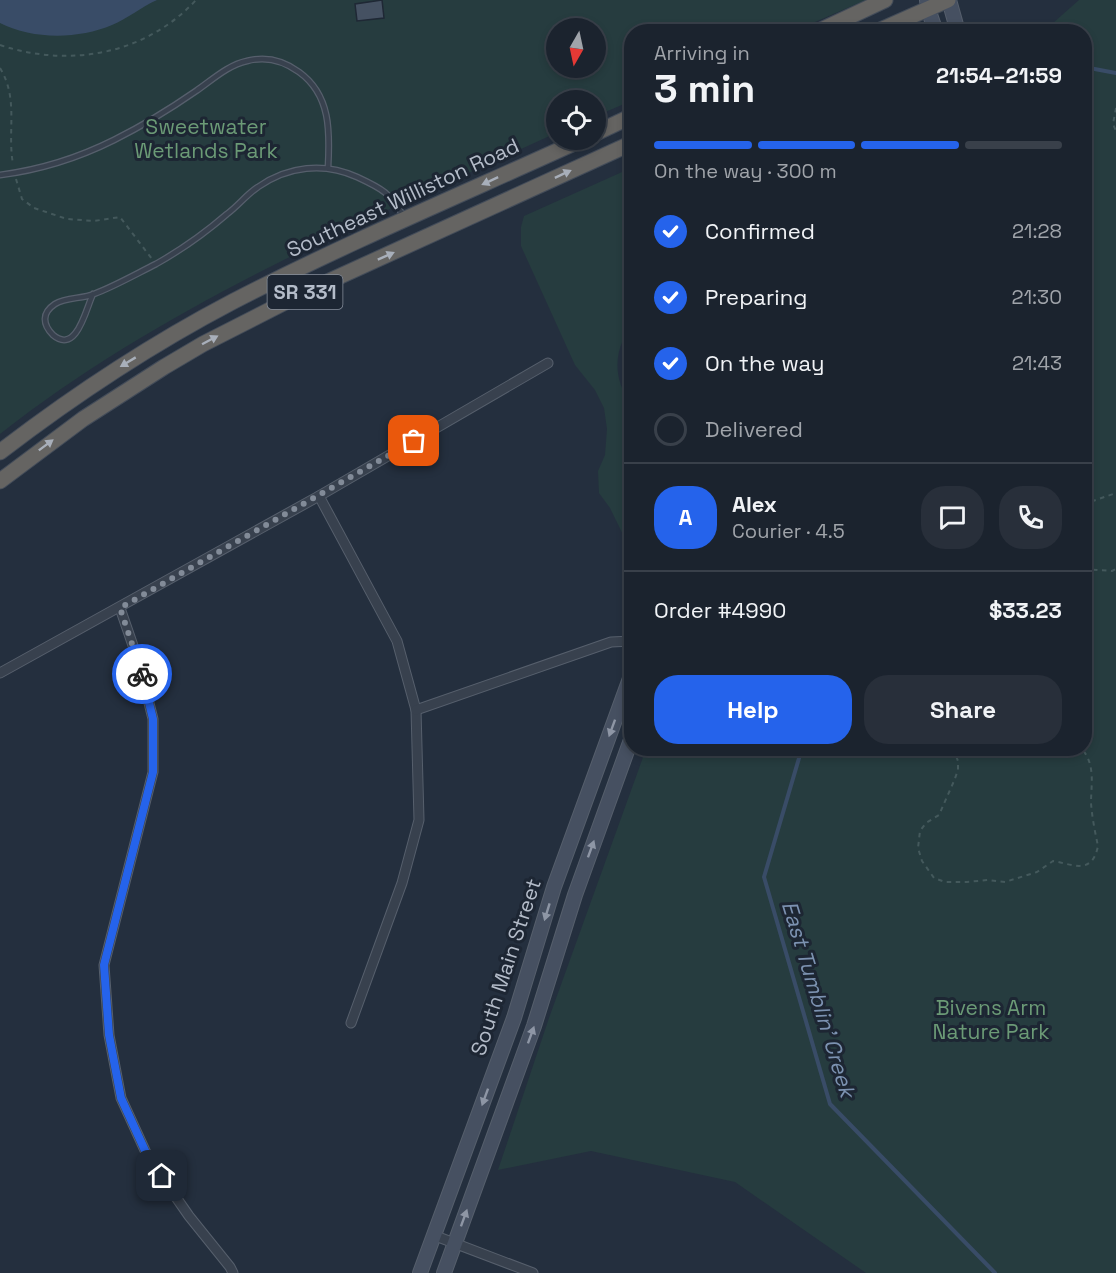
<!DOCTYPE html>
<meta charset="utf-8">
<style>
:root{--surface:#1b232e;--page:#282f3a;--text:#f1f3f6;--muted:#a0a4aa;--line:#39404a;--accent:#2563eb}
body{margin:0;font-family:"Space Grotesk",sans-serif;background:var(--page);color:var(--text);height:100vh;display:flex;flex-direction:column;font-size:22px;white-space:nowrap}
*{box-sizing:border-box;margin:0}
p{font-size:20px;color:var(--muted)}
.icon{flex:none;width:33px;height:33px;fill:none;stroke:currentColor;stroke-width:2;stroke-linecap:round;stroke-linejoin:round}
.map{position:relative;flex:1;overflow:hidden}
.details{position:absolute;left:624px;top:24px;width:468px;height:732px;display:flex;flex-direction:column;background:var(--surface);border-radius:24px;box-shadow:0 3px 9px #0003,0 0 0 2px var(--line)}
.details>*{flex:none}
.needle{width:39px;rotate:189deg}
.tools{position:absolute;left:546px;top:18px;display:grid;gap:12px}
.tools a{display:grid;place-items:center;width:60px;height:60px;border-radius:50%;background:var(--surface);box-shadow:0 3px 9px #0003,0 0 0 2px var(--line);font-size:30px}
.pin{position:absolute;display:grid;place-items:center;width:51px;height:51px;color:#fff;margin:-26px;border-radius:12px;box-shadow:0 3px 9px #0006}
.courier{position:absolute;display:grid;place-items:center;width:60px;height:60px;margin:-30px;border:4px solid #2563eb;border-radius:50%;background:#fff;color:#222;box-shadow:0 2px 8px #0007}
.summary em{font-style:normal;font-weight:600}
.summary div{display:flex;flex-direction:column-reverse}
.summary{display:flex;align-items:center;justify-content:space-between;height:102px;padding:0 30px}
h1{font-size:39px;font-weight:600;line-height:45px}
.bar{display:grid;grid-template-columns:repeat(4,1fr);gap:9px 6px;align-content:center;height:72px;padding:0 30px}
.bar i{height:8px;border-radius:4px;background:var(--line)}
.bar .active{background:var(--accent)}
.bar p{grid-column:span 4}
.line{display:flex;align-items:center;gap:15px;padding:0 30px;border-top:2px solid var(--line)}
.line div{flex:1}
.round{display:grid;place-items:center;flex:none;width:63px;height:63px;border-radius:24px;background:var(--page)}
ol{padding:0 30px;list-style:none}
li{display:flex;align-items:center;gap:18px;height:66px}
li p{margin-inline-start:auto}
li .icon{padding:6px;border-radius:50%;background:var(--accent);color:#fff;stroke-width:4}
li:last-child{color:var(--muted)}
li i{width:33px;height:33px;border:3px solid var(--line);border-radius:50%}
.cta{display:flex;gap:12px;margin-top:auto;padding:12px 30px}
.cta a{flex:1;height:69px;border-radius:24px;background:var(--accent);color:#fff;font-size:24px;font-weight:600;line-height:69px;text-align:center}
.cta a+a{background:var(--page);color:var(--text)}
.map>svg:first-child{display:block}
.green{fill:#263c3f;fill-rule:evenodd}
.water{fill:#394c67}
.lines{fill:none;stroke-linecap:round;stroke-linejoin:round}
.stream{stroke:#394c67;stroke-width:4}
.building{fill:#455162;stroke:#1f2835;stroke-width:1.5}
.service-casing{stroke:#565f6c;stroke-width:7}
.minor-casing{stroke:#565f6c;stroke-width:11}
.secondary-casing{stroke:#565f6c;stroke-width:16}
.trunk-casing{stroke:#434c59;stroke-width:17}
.path{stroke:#44595c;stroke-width:2;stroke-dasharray:4.5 4.5;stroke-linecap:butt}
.service{stroke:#38414e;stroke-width:4.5}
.minor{stroke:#38414e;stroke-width:9}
.secondary{stroke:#465061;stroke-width:14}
.trunk{stroke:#656462;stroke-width:15}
.oneway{fill:#a8afba}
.oneway2{fill:#8e96a5}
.done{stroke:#828b98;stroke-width:6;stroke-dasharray:0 10.8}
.route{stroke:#2563eb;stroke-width:8}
.labels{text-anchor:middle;stroke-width:6;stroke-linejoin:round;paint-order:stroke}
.shield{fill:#1d2633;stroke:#878f9c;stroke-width:1.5}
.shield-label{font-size:20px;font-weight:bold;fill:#b4bcc9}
.park-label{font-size:21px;fill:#6b9a76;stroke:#1d2633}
.street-label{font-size:21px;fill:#b4bcc9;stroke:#1d2633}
.water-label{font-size:22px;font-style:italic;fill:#7c92b1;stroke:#1d2633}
</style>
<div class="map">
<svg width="1116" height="1273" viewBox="0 0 1116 1273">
<rect width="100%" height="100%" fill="#242f3e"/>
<g class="green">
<path d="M0,0H866L794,31L632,32L631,101L596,116V100H556V133C365,221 167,303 0,434ZM556,28H596V68H556Z"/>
<polygon points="1079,0 1116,0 1116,1273 866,1273 735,1182 591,1151 498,1170 549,1018 646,749 1084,748 1084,32 1044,31"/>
<path d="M631,168V340H623C613,362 617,385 631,404V551L610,508L599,493L598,471L605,455L607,429L604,408L595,390L575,365L521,246V227L524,216Z"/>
</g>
<path class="water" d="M0,0H157C141,7 127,19 112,25C79,39 33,40 0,23Z"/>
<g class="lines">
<g class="stream">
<polyline points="1084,67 1116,73"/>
<polyline points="802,748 764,877 830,1104 995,1273"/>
</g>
</g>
<polygon class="building" points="382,0 384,18 357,21 355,4"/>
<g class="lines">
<g class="service-casing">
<g id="service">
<path d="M0,175C39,170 78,158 114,140C142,126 170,109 196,91C212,80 228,65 247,61C266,56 284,61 299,72C331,95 330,132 328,168"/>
<path d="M93,294C86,308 77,355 53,335C49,331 45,325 45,319C45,312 49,308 55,304C66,297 82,299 94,294C115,286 136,274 156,264C181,250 205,233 227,214C238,206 247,194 258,187C288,166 324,162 357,177C383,189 390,193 404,217"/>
</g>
</g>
<g class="minor-casing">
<g id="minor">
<polyline points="319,496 397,641 416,710 419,820 402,883 351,1023"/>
<polyline points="120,608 139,663 153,719 153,772 104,965 109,1035 121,1098 148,1157 189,1216 230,1267 233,1273"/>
<polyline points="0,673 319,496 548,363"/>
<polyline points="416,710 611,642 632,641"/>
<polyline points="433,1235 533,1273"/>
</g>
</g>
<g class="secondary-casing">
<g id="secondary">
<polyline points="927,0 928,9 936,32"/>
<polyline points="949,0 958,32"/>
<polyline points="420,1273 514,1018 554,887 632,673"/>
<polyline points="444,1273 534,1026 575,895 632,737"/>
</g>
</g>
<g class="trunk-casing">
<g id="trunk">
<polyline points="817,32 885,0"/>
<polyline points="876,32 948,0"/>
<polyline points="596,133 632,116"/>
<path d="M0,452C73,396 150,345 232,302C346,243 465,193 581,140"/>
<polyline points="0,481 83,419 164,367 203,344 301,294 632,143"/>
</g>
</g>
<g class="path">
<path d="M0,45C69,68 145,55 196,0"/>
<path d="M0,68C19,99 7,131 13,164"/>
<polyline points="1116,108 1113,124 1116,131"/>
<polyline points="16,179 22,199 34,208 67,219 94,221 120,217 152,259"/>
<polyline points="1084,500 1087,503 1116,493"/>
<polyline points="1084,569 1112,571 1116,569"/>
<path d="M953,748L958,761V770L954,781L939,815L926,823L920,831L918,848L922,861L934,878L945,882H967L988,880L1005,882L1037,872L1053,861C1072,864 1092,876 1098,846C1095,832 1092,817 1091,803C1091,785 1096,764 1081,748"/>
</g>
<use href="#service" class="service"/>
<use href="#minor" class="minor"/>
<use href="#secondary" class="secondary"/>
<use href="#trunk" class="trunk"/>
</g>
<defs><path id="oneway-solid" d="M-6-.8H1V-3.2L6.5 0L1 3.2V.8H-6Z" transform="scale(1.5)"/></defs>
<g class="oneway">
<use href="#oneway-solid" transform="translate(563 174) rotate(-25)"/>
<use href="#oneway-solid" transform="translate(490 181) rotate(155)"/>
<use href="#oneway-solid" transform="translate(386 256) rotate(-24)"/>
<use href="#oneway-solid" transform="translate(210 340) rotate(-28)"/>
<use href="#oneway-solid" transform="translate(128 362) rotate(149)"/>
<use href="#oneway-solid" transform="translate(46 445) rotate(-37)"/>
</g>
<g class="oneway2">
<use href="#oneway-solid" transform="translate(612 728) rotate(110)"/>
<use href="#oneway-solid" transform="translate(591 849) rotate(-70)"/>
<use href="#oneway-solid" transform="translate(547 912) rotate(107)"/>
<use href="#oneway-solid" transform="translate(531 1035) rotate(-70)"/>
<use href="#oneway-solid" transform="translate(485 1097) rotate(110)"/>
<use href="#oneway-solid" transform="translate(464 1218) rotate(-70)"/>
</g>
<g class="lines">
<polyline class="done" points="142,674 120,608 414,441"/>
<polyline class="route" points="142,674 153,719 153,772 104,965 109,1035 121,1098 148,1157 162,1176"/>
</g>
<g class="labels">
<rect class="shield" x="267.5" y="275" width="75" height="34" rx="4.5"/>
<g class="shield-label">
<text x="305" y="299">SR 331</text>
</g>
<g class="park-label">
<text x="206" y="134">Sweetwater<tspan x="206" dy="24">Wetlands Park</tspan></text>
<text x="991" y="1015">Bivens Arm<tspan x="991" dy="24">Nature Park</tspan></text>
</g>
<g class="street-label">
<text transform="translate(403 198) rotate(-25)" y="7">Southeast Williston Road</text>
<text transform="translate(506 967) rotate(-72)" y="7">South Main Street</text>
</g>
<g class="water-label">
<text transform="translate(819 999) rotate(73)" y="8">East Tumblin' Creek</text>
</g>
</g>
</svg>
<div class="tools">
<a><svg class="needle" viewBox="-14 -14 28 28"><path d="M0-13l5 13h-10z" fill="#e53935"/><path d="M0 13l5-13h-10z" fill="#a0a4aa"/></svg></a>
<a><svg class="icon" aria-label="locate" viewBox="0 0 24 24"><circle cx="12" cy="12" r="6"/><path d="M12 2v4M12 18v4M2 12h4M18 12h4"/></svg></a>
</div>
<div class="pin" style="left:414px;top:441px;background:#ea580c"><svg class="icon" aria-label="bag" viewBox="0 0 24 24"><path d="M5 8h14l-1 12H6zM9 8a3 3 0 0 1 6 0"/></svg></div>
<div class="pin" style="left:162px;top:1176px;background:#1f2937"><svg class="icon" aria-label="home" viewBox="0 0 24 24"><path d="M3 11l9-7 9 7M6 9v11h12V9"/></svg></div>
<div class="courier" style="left:142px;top:674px"><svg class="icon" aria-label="bike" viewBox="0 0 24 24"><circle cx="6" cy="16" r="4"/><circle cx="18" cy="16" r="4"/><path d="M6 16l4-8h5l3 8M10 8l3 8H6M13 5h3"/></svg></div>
<section class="details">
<div class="summary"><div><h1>3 min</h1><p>Arriving in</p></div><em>21:54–21:59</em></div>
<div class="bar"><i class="active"></i><i class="active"></i><i class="active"></i><i></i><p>On the way · 300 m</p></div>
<ol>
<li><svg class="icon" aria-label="check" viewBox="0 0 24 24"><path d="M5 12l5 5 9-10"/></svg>Confirmed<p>21:28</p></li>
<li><svg class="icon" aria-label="check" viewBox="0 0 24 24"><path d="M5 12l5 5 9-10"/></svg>Preparing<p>21:30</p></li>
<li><svg class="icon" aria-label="check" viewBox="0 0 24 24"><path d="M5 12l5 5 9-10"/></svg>On the way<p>21:43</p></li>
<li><i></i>Delivered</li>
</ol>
<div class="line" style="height:108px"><b class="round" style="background:var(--accent);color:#fff">A</b><div><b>Alex</b><p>Courier · 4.5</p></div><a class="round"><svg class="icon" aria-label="chat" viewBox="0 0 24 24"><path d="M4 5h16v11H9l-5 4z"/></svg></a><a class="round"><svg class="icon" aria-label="phone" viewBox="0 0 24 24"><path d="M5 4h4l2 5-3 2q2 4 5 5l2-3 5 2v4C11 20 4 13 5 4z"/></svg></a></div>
<div class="line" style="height:78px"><div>Order #4990</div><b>$33.23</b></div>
<div class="cta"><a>Help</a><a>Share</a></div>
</section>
</div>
